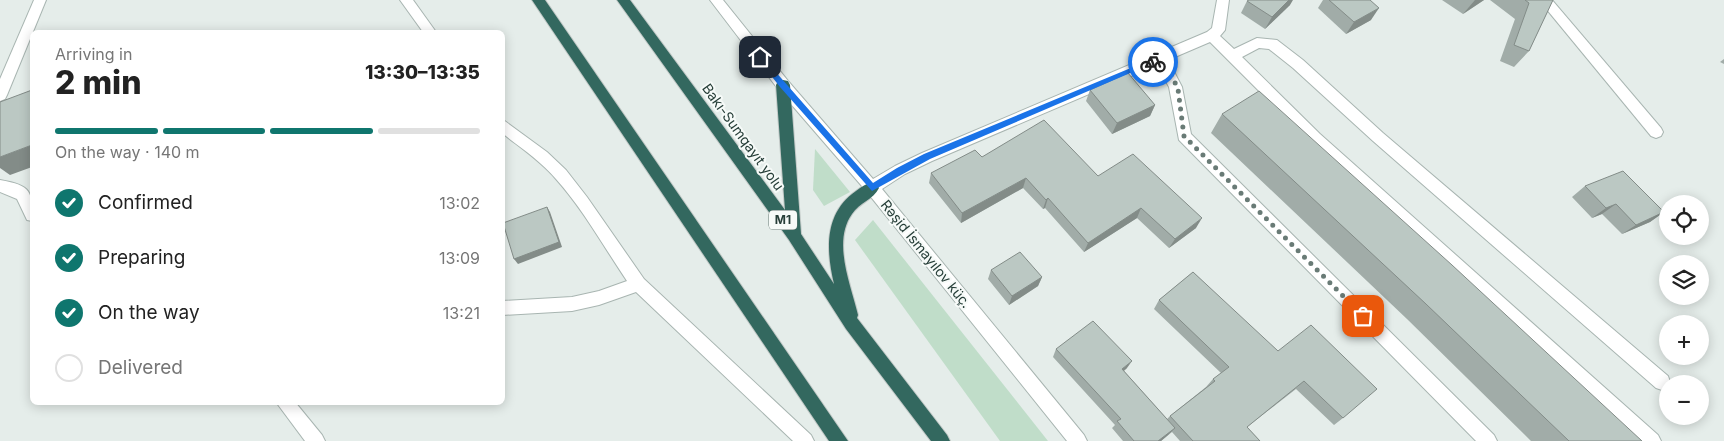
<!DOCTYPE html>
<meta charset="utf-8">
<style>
:root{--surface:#fff;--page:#f6f6f6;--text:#222;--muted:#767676;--line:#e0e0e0;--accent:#0f766e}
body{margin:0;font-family:Inter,sans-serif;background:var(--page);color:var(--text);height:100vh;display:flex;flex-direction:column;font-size:19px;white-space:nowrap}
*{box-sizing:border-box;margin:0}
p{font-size:16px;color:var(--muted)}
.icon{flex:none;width:28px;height:28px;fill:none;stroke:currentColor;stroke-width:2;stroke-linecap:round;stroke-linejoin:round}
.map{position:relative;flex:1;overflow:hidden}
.details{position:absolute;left:30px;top:30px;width:475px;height:375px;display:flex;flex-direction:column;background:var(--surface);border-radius:8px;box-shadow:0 2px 12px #0003}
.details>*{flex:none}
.buttons{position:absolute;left:1659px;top:195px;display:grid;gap:10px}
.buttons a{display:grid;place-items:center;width:50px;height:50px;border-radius:50%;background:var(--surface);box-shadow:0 2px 12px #0003;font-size:25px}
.pin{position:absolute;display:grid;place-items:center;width:42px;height:42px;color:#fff;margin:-21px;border-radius:10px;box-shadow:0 2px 8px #0006}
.courier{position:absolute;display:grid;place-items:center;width:50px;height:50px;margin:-25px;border:4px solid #1a73e8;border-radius:50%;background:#fff;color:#222;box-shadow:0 1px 6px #0007}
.headline em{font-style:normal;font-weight:800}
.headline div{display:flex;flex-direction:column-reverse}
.headline{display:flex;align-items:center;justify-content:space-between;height:85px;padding:0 25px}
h1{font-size:32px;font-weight:800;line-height:38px}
.bar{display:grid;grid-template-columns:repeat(4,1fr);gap:8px 5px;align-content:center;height:60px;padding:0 25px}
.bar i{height:6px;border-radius:4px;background:var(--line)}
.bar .current{background:var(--accent)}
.bar p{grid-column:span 4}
ol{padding:0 25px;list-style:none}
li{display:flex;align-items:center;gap:15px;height:55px}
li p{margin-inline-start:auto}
li .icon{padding:5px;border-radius:50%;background:var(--accent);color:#fff;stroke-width:4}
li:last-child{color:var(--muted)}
li i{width:28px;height:28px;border:2px solid var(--line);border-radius:50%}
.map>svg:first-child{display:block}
.green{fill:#c0ddc9}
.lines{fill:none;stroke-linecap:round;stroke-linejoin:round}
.minor-casing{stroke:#a8b5b1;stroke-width:2}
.highway-casing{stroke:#c2c9c7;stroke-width:2}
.minor{fill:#fff;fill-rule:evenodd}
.highway{fill:#33685f;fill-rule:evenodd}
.wall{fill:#a1aca8}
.shaded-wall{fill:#838c88}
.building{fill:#bbc8c3;stroke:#838c88}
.route{fill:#1a73e8}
.done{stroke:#697b76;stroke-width:5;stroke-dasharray:0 9}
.labels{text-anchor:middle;stroke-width:4;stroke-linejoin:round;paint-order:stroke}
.shield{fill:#f6faf8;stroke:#647672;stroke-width:1}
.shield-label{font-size:12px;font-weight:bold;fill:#263e38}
.street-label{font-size:14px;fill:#263e38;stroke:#f6faf8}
</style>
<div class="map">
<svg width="1724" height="441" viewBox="0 0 1724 441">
<rect width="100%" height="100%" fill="#e5edea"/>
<g class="green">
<polygon points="815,149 850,192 824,206 813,190"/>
<polygon points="873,220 1048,441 1000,441 855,240"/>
</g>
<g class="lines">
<g class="minor-casing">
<g id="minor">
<polygon points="34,0 46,0 7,95 5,99 0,101 0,79"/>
<polygon points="400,0 413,0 436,32 423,32"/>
<polygon points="710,0 723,0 788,81 873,179 895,166 922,153 1207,32 1212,28 1217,0 1229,0 1225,30 1220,36 1234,49 1257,38 1277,40 1303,60 1383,133 1668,376 1670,382 1668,384 1668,388 1662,390 1656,388 1373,141 1293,68 1269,49 1259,48 1242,57 1320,134 1658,435 1661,441 1639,441 1310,142 1210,42 1168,60 1182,87 1191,134 1494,435 1497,441 1476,441 1179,140 1169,87 1157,65 932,161 905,174 882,189 1084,435 1087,441 1067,441 867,192 778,89"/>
<polygon points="1539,0 1552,0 1661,128 1663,132 1661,136 1656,138 1651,136"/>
<path d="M502,119L547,152L566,170L587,197L644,279L811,435L814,441H793L636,292L599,305L572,311L502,315V301L572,297L599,291L627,281C604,247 583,209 556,179C541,161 521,148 502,133Z"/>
<path d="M0,180C32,186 32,190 32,221L27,220L17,199L0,192Z"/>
<polygon points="276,402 295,402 322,435 325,441 305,441"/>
</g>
</g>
<g class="highway-casing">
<g id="highway">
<polygon points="532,0 545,0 848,441 829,441"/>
<path d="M617,0H630L785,210L776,85L778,81L783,80L788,81L790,85L801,234L834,284C826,250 824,213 856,191C863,186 869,181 877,184L879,188C874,199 859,203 852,214C832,242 851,285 858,315L857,318L947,435L950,441H931L846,329L789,240Z"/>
</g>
</g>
<use href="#minor" class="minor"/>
<use href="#highway" class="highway"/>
</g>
<g class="wall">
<polygon points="1323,0 1370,0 1371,20 1346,34 1318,8"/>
<polygon points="1442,0 1484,0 1463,14"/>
<polygon points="1490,0 1553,0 1529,51 1514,67 1500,61 1515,19"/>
<polygon points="1247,1 1290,5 1265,29 1241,13"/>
<polygon points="1724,59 1724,64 1720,62"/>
<polygon points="1090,90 1155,105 1150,116 1112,134 1086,101"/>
<polygon points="1222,114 1642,441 1531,441 1407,319 1211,133"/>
<polygon points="982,157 1098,176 1196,228 1169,248 1137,218 1084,252 1045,208 1043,209 1023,188 961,223 929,183 931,173"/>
<polygon points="1585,186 1664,212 1650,222 1622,234 1602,214 1592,218 1572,197"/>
<polygon points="991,270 1042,277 1038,286 1009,305 988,279"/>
<polygon points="1193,272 1343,418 1334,425 1296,389 1247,427 1260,441 1180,441 1172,432 1161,441 1123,441 1112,428 1115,425 1053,357 1056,349 1127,368 1124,371 1167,419 1170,416 1206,387 1213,379 1221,373 1154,309 1159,300"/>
</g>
<g class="shaded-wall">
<polygon points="1289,0 1293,0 1290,5 1265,29 1272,17"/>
<polygon points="1475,0 1484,0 1463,14"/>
<polygon points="1379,8 1371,20 1346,34 1354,22"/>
<polygon points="1155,105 1150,116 1112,134 1117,123"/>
<polygon points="32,145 32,167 10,175 0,168 0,157"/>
<polygon points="1026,178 1023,188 961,223 962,213"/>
<polygon points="1048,198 1045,208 1043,209 1046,200"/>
<polygon points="1616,204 1602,214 1592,218 1606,208"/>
<polygon points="547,207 550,212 562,247 518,264 514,259"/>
<polygon points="1141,208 1137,218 1084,252 1088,243"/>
<polygon points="1664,212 1650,222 1622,234 1636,225"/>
<polygon points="1202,218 1196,228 1169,248 1175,239"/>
<polygon points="1042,277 1038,286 1009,305 1012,296"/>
<polygon points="1132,361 1127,368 1117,376 1122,369"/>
<polygon points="1175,428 1168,435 1161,441 1158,441"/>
</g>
<g class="building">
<polygon points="1249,0 1289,0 1272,17 1247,1"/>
<polygon points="1329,0 1370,0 1379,8 1354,22"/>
<polygon points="1525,0 1553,0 1529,51 1514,45 1529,3"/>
<polygon points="1128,73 1155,105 1117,123 1090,90"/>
<polygon points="32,90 32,145 0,157 0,102"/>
<polygon points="1259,91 1452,265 1642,441 1569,441 1426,304 1222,114"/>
<polygon points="1044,120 1098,176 1133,154 1202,218 1175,239 1141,208 1088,243 1048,198 1046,200 1026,178 962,213 931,173 975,150 982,157"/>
<polygon points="1623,171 1664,212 1636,225 1616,204 1606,208 1585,186"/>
<polygon points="547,207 559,242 514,259 503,223"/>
<polygon points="1020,252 1042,277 1012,296 991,270"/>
<polygon points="1193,272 1278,351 1311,325 1377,389 1343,418 1304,381 1247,427 1260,441 1193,441 1170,416 1215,381 1213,379 1229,367 1159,300"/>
<polygon points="1093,321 1132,361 1122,369 1175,428 1158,441 1134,441 1117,421 1121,419 1056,349"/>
</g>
<polygon class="route" points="760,54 873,183 897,168 924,154 1150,60 1155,60 1156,62 930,159 872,191 780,87 758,59 757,57"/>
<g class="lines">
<polyline class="done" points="1153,62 1160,59 1172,76 1178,89 1184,136 1363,316"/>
</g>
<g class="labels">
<rect class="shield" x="769" y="210.5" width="28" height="19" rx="4"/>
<g class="shield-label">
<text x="783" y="224">M1</text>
</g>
<g class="street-label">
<text transform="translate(743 137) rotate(54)" y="5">Bakı-Sumqayıt yolu</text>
<text transform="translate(926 254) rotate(51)" y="5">Rəşid İsmayılov küç.</text>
</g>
</g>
</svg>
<div class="buttons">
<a><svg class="icon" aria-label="locate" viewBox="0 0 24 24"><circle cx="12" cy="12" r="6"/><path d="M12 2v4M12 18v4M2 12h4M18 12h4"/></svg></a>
<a><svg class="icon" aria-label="layers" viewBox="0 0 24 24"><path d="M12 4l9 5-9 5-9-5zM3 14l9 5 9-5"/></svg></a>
<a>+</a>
<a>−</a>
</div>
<div class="pin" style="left:1363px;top:316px;background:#ea580c"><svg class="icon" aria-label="bag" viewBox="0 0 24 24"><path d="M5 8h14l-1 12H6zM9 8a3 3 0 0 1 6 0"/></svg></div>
<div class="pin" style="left:760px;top:57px;background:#1f2937"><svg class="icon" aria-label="home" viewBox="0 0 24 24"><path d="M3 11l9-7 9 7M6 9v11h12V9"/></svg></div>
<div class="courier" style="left:1153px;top:62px"><svg class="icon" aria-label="bike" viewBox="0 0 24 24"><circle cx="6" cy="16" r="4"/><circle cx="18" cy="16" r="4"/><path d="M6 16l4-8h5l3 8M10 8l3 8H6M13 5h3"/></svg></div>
<section class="details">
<div class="headline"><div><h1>2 min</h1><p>Arriving in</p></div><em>13:30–13:35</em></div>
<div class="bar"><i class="current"></i><i class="current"></i><i class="current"></i><i></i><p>On the way · 140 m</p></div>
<ol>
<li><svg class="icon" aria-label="check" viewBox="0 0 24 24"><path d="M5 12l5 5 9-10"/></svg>Confirmed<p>13:02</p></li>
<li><svg class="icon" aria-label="check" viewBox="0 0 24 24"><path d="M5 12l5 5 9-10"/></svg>Preparing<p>13:09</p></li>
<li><svg class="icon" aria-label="check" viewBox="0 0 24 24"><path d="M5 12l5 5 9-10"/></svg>On the way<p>13:21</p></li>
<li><i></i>Delivered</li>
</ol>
</section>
</div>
